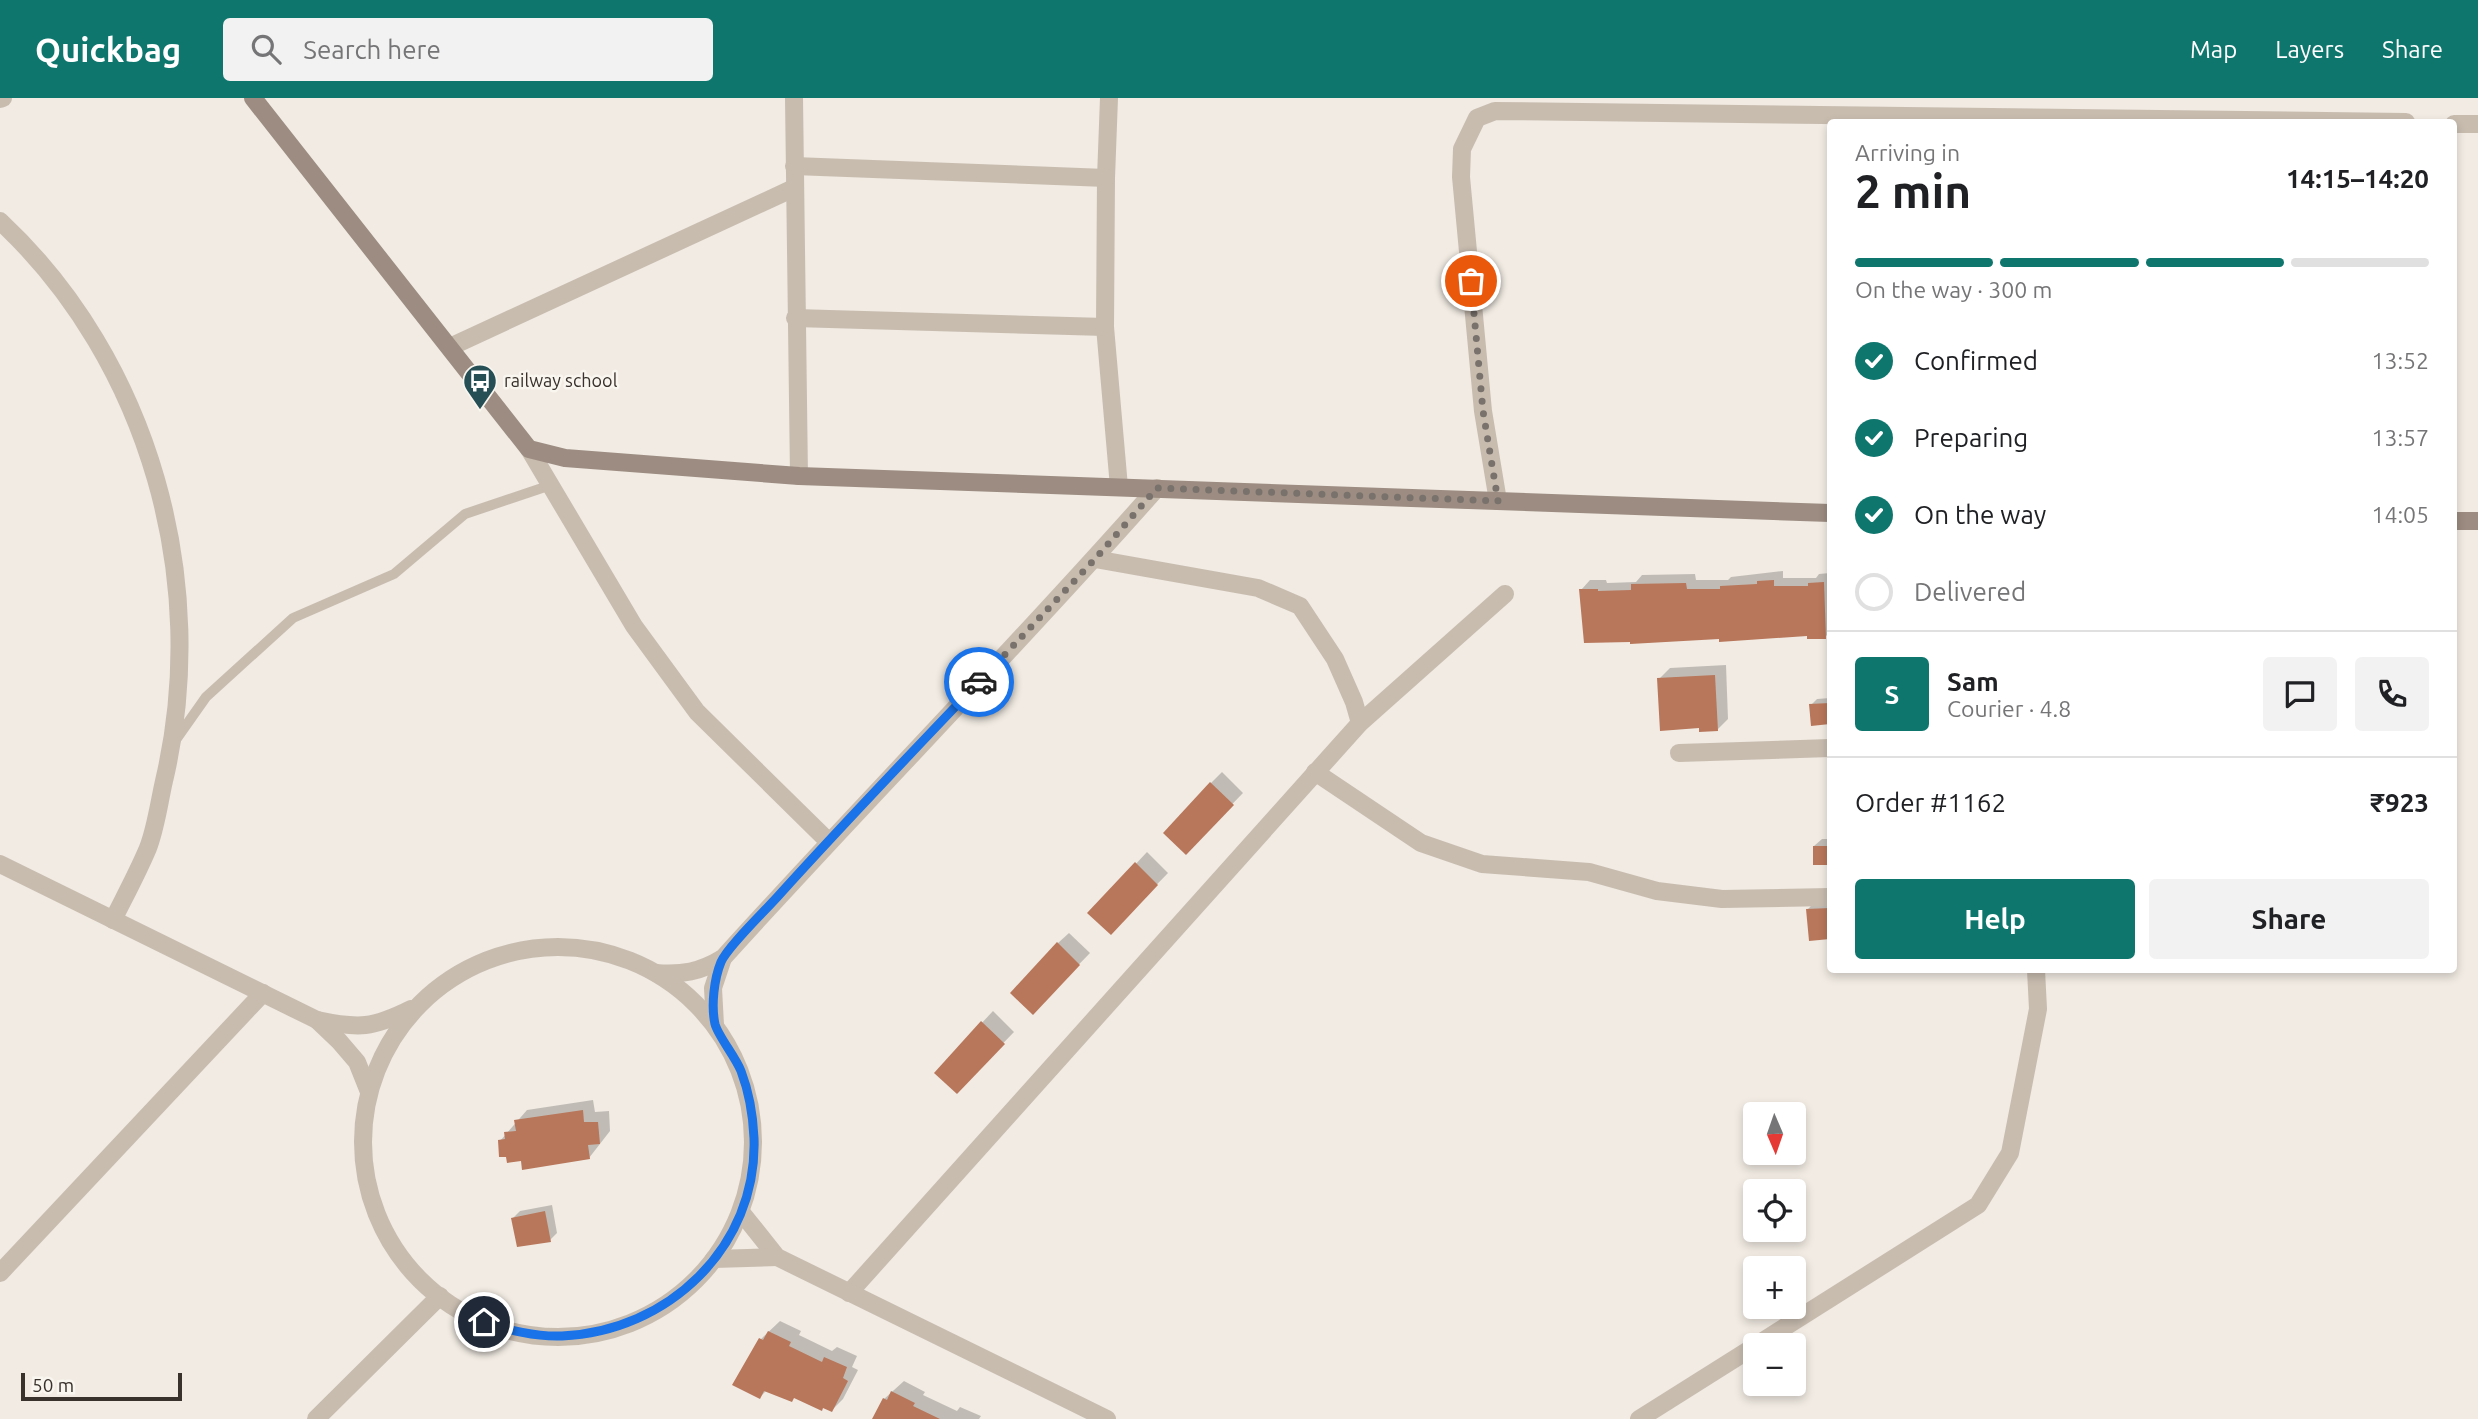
<!DOCTYPE html>
<meta charset="utf-8">
<style>
:root{--surface:#fff;--page:#f2f2f2;--text:#202124;--muted:#757577;--line:#e0e0e0;--accent:#0f766e}
body{margin:0;font-family:Ubuntu,sans-serif;background:var(--page);color:var(--text);height:100vh;display:flex;flex-direction:column;font-size:26px;white-space:nowrap}
*{box-sizing:border-box;margin:0}
p{font-size:23px;color:var(--muted)}
.icon{flex:none;width:38px;height:38px;fill:none;stroke:currentColor;stroke-width:2;stroke-linecap:round;stroke-linejoin:round}
.map{position:relative;flex:1;overflow:hidden}
.drawer{position:absolute;left:1827px;top:21px;width:630px;height:854px;display:flex;flex-direction:column;background:var(--surface);border-radius:7px;box-shadow:0 4px 10px #0003}
.drawer>*{flex:none}
.needle{width:46px;rotate:178deg}
.fabs{position:absolute;left:1743px;top:1004px;display:grid;gap:14px}
.fabs a{display:grid;place-items:center;width:63px;height:63px;border-radius:7px;background:var(--surface);box-shadow:0 4px 10px #0003;font-size:35px}
.scale{position:absolute;left:21px;bottom:18px;width:161px;box-sizing:border-box;padding-left:7px;border:4px solid #38312c;border-top:0;font-size:19px;line-height:24px;white-space:nowrap;color:#38312c;-webkit-text-stroke:5px #f9f5ef;paint-order:stroke}
.pin{position:absolute;display:grid;place-items:center;width:60px;height:60px;color:#fff;margin:-30px;border:4px solid #fff;border-radius:50%;box-shadow:0 2px 7px #0007}
.courier{position:absolute;display:grid;place-items:center;width:70px;height:70px;margin:-35px;border:5px solid #1a73e8;border-radius:50%;background:#fff;color:#222;box-shadow:0 2px 9px #0007}
.head em{font-style:normal;font-weight:600}
.head div{display:flex;flex-direction:column-reverse}
.head{display:flex;align-items:center;justify-content:space-between;height:119px;padding:0 28px}
h1{font-size:46px;font-weight:600;line-height:52px}
.bar{display:grid;grid-template-columns:repeat(4,1fr);gap:10px 7px;align-content:center;height:84px;padding:0 28px}
.bar i{height:9px;border-radius:5px;background:var(--line)}
.bar .active{background:var(--accent)}
.bar p{grid-column:span 4}
.line{display:flex;align-items:center;gap:18px;padding:0 28px;border-top:2px solid var(--line)}
.line div{flex:1}
.round{display:grid;place-items:center;flex:none;width:74px;height:74px;border-radius:7px;background:var(--page)}
ol{padding:0 28px;list-style:none}
li{display:flex;align-items:center;gap:21px;height:77px}
li p{margin-inline-start:auto}
li .icon{padding:7px;border-radius:50%;background:var(--accent);color:#fff;stroke-width:4}
li:last-child{color:var(--muted)}
li i{width:38px;height:38px;border:4px solid var(--line);border-radius:50%}
.action{display:flex;gap:14px;margin-top:auto;padding:14px 28px}
.action a{flex:1;height:80px;border-radius:7px;background:var(--accent);color:#fff;font-size:28px;font-weight:600;line-height:80px;text-align:center}
.action a+a{background:var(--page);color:var(--text)}
header{display:flex;align-items:center;gap:42px;box-sizing:border-box;height:98px;padding:0 35px;background:var(--accent);color:#fff}
header strong{font-size:33px}
nav{display:flex;gap:38px;margin-inline-start:auto;font-size:24px}
.search{width:490px;height:63px;background:var(--page);display:flex;align-items:center;gap:18px;box-sizing:border-box;padding:0 24px;border-radius:7px;color:var(--muted);font-size:26px}
.map>svg:first-child{display:block}
.shadow{fill:#0003}
.building{fill:#b8765a}
.lines{fill:none;stroke-linecap:round;stroke-linejoin:round}
.service{stroke:#c8bcaf;stroke-width:10}
.minor{stroke:#c8bcaf;stroke-width:18}
.tertiary{stroke:#c8bcaf;stroke-width:18}
.secondary{stroke:#9c8c81;stroke-width:18}
.done{stroke:#79726c;stroke-width:7;stroke-dasharray:0 12.6}
.route{stroke:#1a73e8;stroke-width:9}
.labels{text-anchor:middle;stroke-width:5;stroke-linejoin:round;paint-order:stroke}
.poi-label{font-size:18px;fill:#38312c;stroke:#f9f5ef;text-anchor:start}
</style>
<header>
<strong>Quickbag</strong>
<div class="search"><svg class="icon" aria-label="search" viewBox="0 0 24 24"><circle cx="10" cy="10" r="6"/><path d="M15 15l6 6"/></svg>Search here</div>
<nav><a>Map</a><a>Layers</a><a>Share</a></nav>
</header>
<div class="map">
<svg width="2478" height="1321" viewBox="0 0 2478 1321">
<rect width="100%" height="100%" fill="#f1ebe3"/>
<g class="shadow">
<polygon points="1783,473 1783,480 1816,480 1819,476 1830,475 1830,534 1825,539 1808,536 1721,539 1581,492 1590,482 1606,482 1607,485 1636,484 1642,477 1695,476 1696,482 1728,482 1731,479"/>
<polygon points="1726,567 1728,621 1717,632 1659,581 1670,570"/>
<polygon points="1830,600 1830,625 1812,626 1811,607 1817,601"/>
<polygon points="1222,674 1243,695 1186,754 1211,685"/>
<polygon points="1822,741 1830,741 1830,765 1815,765 1814,748"/>
<polygon points="1147,754 1168,775 1111,834 1090,815"/>
<polygon points="1818,801 1830,801 1830,840 1810,841 1808,811"/>
<polygon points="1069,835 1090,855 1033,914 1058,845"/>
<polygon points="993,913 1014,934 957,993 936,974"/>
<polygon points="593,1002 595,1014 609,1013 610,1033 589,1060 522,1061 500,1043 527,1012"/>
<polygon points="552,1107 557,1135 550,1142 513,1120 520,1113"/>
<polygon points="780,1223 801,1233 799,1237 832,1253 837,1249 857,1258 852,1269 858,1272 843,1301 832,1312 795,1298 767,1292 760,1299 761,1241"/>
<polygon points="904,1283 925,1294 923,1297 957,1313 960,1309 981,1318 979,1321 875,1321 884,1301"/>
</g>
<g class="building">
<polygon points="1774,482 1774,488 1808,488 1808,485 1824,484 1826,541 1807,541 1807,538 1719,544 1719,541 1630,546 1630,544 1584,545 1579,491 1598,491 1598,493 1631,492 1631,486 1686,485 1687,491 1720,491 1720,488 1757,486 1757,483"/>
<polygon points="1715,577 1718,633 1699,634 1699,630 1660,633 1657,580"/>
<polygon points="1830,605 1830,626 1811,628 1809,606"/>
<polygon points="1210,684 1234,707 1186,757 1163,735"/>
<rect x="1813" y="748" width="17" height="19"/>
<polygon points="1135,764 1158,787 1111,837 1087,815"/>
<polygon points="1830,810 1830,841 1809,843 1806,811"/>
<polygon points="1057,844 1080,867 1033,917 1010,895"/>
<polygon points="981,923 1005,946 957,996 934,975"/>
<polygon points="583,1012 584,1024 598,1024 600,1046 588,1047 590,1061 522,1072 521,1063 507,1065 506,1059 499,1059 498,1042 505,1041 504,1034 516,1033 514,1022"/>
<polygon points="545,1113 551,1144 517,1149 511,1120"/>
<polygon points="768,1233 791,1244 789,1248 822,1264 824,1259 847,1269 843,1280 848,1283 832,1314 823,1310 822,1313 794,1300 792,1304 764,1293 760,1301 732,1287 759,1240 763,1242"/>
<polygon points="891,1293 915,1305 913,1308 940,1321 872,1321 883,1300 887,1302"/>
</g>
<g class="lines">
<polyline class="service" points="175,643 206,599 293,520 394,476 465,416 551,387"/>
<g class="minor">
<polyline points="794,0 799,378"/>
<polyline points="1109,0 1106,80 1105,229 1119,389"/>
<polyline points="0,1 3,0"/>
<polyline points="2454,26 2478,26"/>
<polyline points="794,68 1106,80"/>
<path d="M0,123C150,263 211,484 164,683C159,705 156,729 148,750C138,774 125,798 113,822"/>
<polyline points="795,220 1105,229"/>
<polyline points="450,249 794,90"/>
<polyline points="1498,403 1483,313 1461,79 1462,51 1477,20 1495,13 2406,24"/>
<polyline points="1095,461 1258,490 1300,508 1335,561 1354,604 1360,625"/>
<polyline points="1679,655 1830,650"/>
<polyline points="1315,674 1421,745 1482,766 1589,774 1657,793 1722,801 1830,799"/>
<polyline points="0,1175 263,895"/>
<polyline points="849,1195 1360,625 1505,496"/>
<polyline points="1755,1248 1978,1107 2010,1055 2038,911 2036,872"/>
<polyline points="1639,1321 1755,1248"/>
</g>
<g class="tertiary">
<polyline points="529,351 634,528 697,614 828,743"/>
<path d="M0,766L317,922C359,931 373,930 411,911"/>
<circle cx="558" cy="1044" r="195"/>
<path d="M656,875C682,877 700,874 723,860C866,702 1016,550 1157,390"/>
<polyline points="317,922 339,943 357,964 369,994"/>
<polyline points="715,927 713,890 723,860"/>
<polyline points="741,1114 777,1159 1107,1321"/>
<polyline points="714,1161 777,1159"/>
<polyline points="316,1321 440,1198"/>
</g>
<g class="secondary">
<polyline points="253,0 529,351 565,360 799,378 1830,415"/>
<polyline points="2454,423 2478,423"/>
</g>
</g>
<g class="lines">
<polyline class="done" points="979,584 1095,461 1157,390 1498,403 1483,313 1471,183"/>
<path class="route" d="M484,1224C509,1232 535,1239 562,1238C667,1234 758,1149 754,1040C753,1017 749,994 741,973C735,958 718,938 715,926C711,908 714,881 721,864C728,848 766,812 780,796C845,724 912,654 979,584"/>
</g>
<defs>
<g id="bus-pin" transform="scale(1.75)"><path d="M0 17L-7.5 6A9.5 9.5 0 1 1 7.5 6Z" fill="#264f55" stroke="#f9f5ef"/><path d="M-5-6H5V4H4V6H2V4H-2V6H-4V4H-5ZM-3.5-4V0h7V-4ZM-3.5 1.2v1.5H-2V1.2ZM2 1.2v1.5H3.5V1.2Z" fill="#fff"/></g>
</defs>
<g fill-rule="evenodd">
<use href="#bus-pin" x="480" y="283"/>
</g>
<g class="labels">
<g class="poi-label">
<text x="504" y="289">railway school</text>
</g>
</g>
</svg>
<div class="fabs">
<a><svg class="needle" viewBox="-14 -14 28 28"><path d="M0-13l5 13h-10z" fill="#e53935"/><path d="M0 13l5-13h-10z" fill="#757577"/></svg></a>
<a><svg class="icon" aria-label="locate" viewBox="0 0 24 24"><circle cx="12" cy="12" r="6"/><path d="M12 2v4M12 18v4M2 12h4M18 12h4"/></svg></a>
<a>+</a>
<a>−</a>
</div>
<div class="scale">50 m</div>
<div class="pin" style="left:1471px;top:183px;background:#ea580c"><svg class="icon" aria-label="bag" viewBox="0 0 24 24"><path d="M5 8h14l-1 12H6zM9 8a3 3 0 0 1 6 0"/></svg></div>
<div class="pin" style="left:484px;top:1224px;background:#1f2937"><svg class="icon" aria-label="home" viewBox="0 0 24 24"><path d="M3 11l9-7 9 7M6 9v11h12V9"/></svg></div>
<div class="courier" style="left:979px;top:584px"><svg class="icon" aria-label="car" viewBox="0 0 24 24"><path d="M5 17H2v-5l4-1 3-4h7l3 4 3 1v5h-3M9 17h6M6 11h13"/><circle cx="7" cy="17" r="2"/><circle cx="17" cy="17" r="2"/></svg></div>
<section class="drawer">
<div class="head"><div><h1>2 min</h1><p>Arriving in</p></div><em>14:15–14:20</em></div>
<div class="bar"><i class="active"></i><i class="active"></i><i class="active"></i><i></i><p>On the way · 300 m</p></div>
<ol>
<li><svg class="icon" aria-label="check" viewBox="0 0 24 24"><path d="M5 12l5 5 9-10"/></svg>Confirmed<p>13:52</p></li>
<li><svg class="icon" aria-label="check" viewBox="0 0 24 24"><path d="M5 12l5 5 9-10"/></svg>Preparing<p>13:57</p></li>
<li><svg class="icon" aria-label="check" viewBox="0 0 24 24"><path d="M5 12l5 5 9-10"/></svg>On the way<p>14:05</p></li>
<li><i></i>Delivered</li>
</ol>
<div class="line" style="height:126px"><b class="round" style="background:var(--accent);color:#fff">S</b><div><b>Sam</b><p>Courier · 4.8</p></div><a class="round"><svg class="icon" aria-label="chat" viewBox="0 0 24 24"><path d="M4 5h16v11H9l-5 4z"/></svg></a><a class="round"><svg class="icon" aria-label="phone" viewBox="0 0 24 24"><path d="M5 4h4l2 5-3 2q2 4 5 5l2-3 5 2v4C11 20 4 13 5 4z"/></svg></a></div>
<div class="line" style="height:91px"><div>Order #1162</div><b>₹923</b></div>
<div class="action"><a>Help</a><a>Share</a></div>
</section>
</div>
